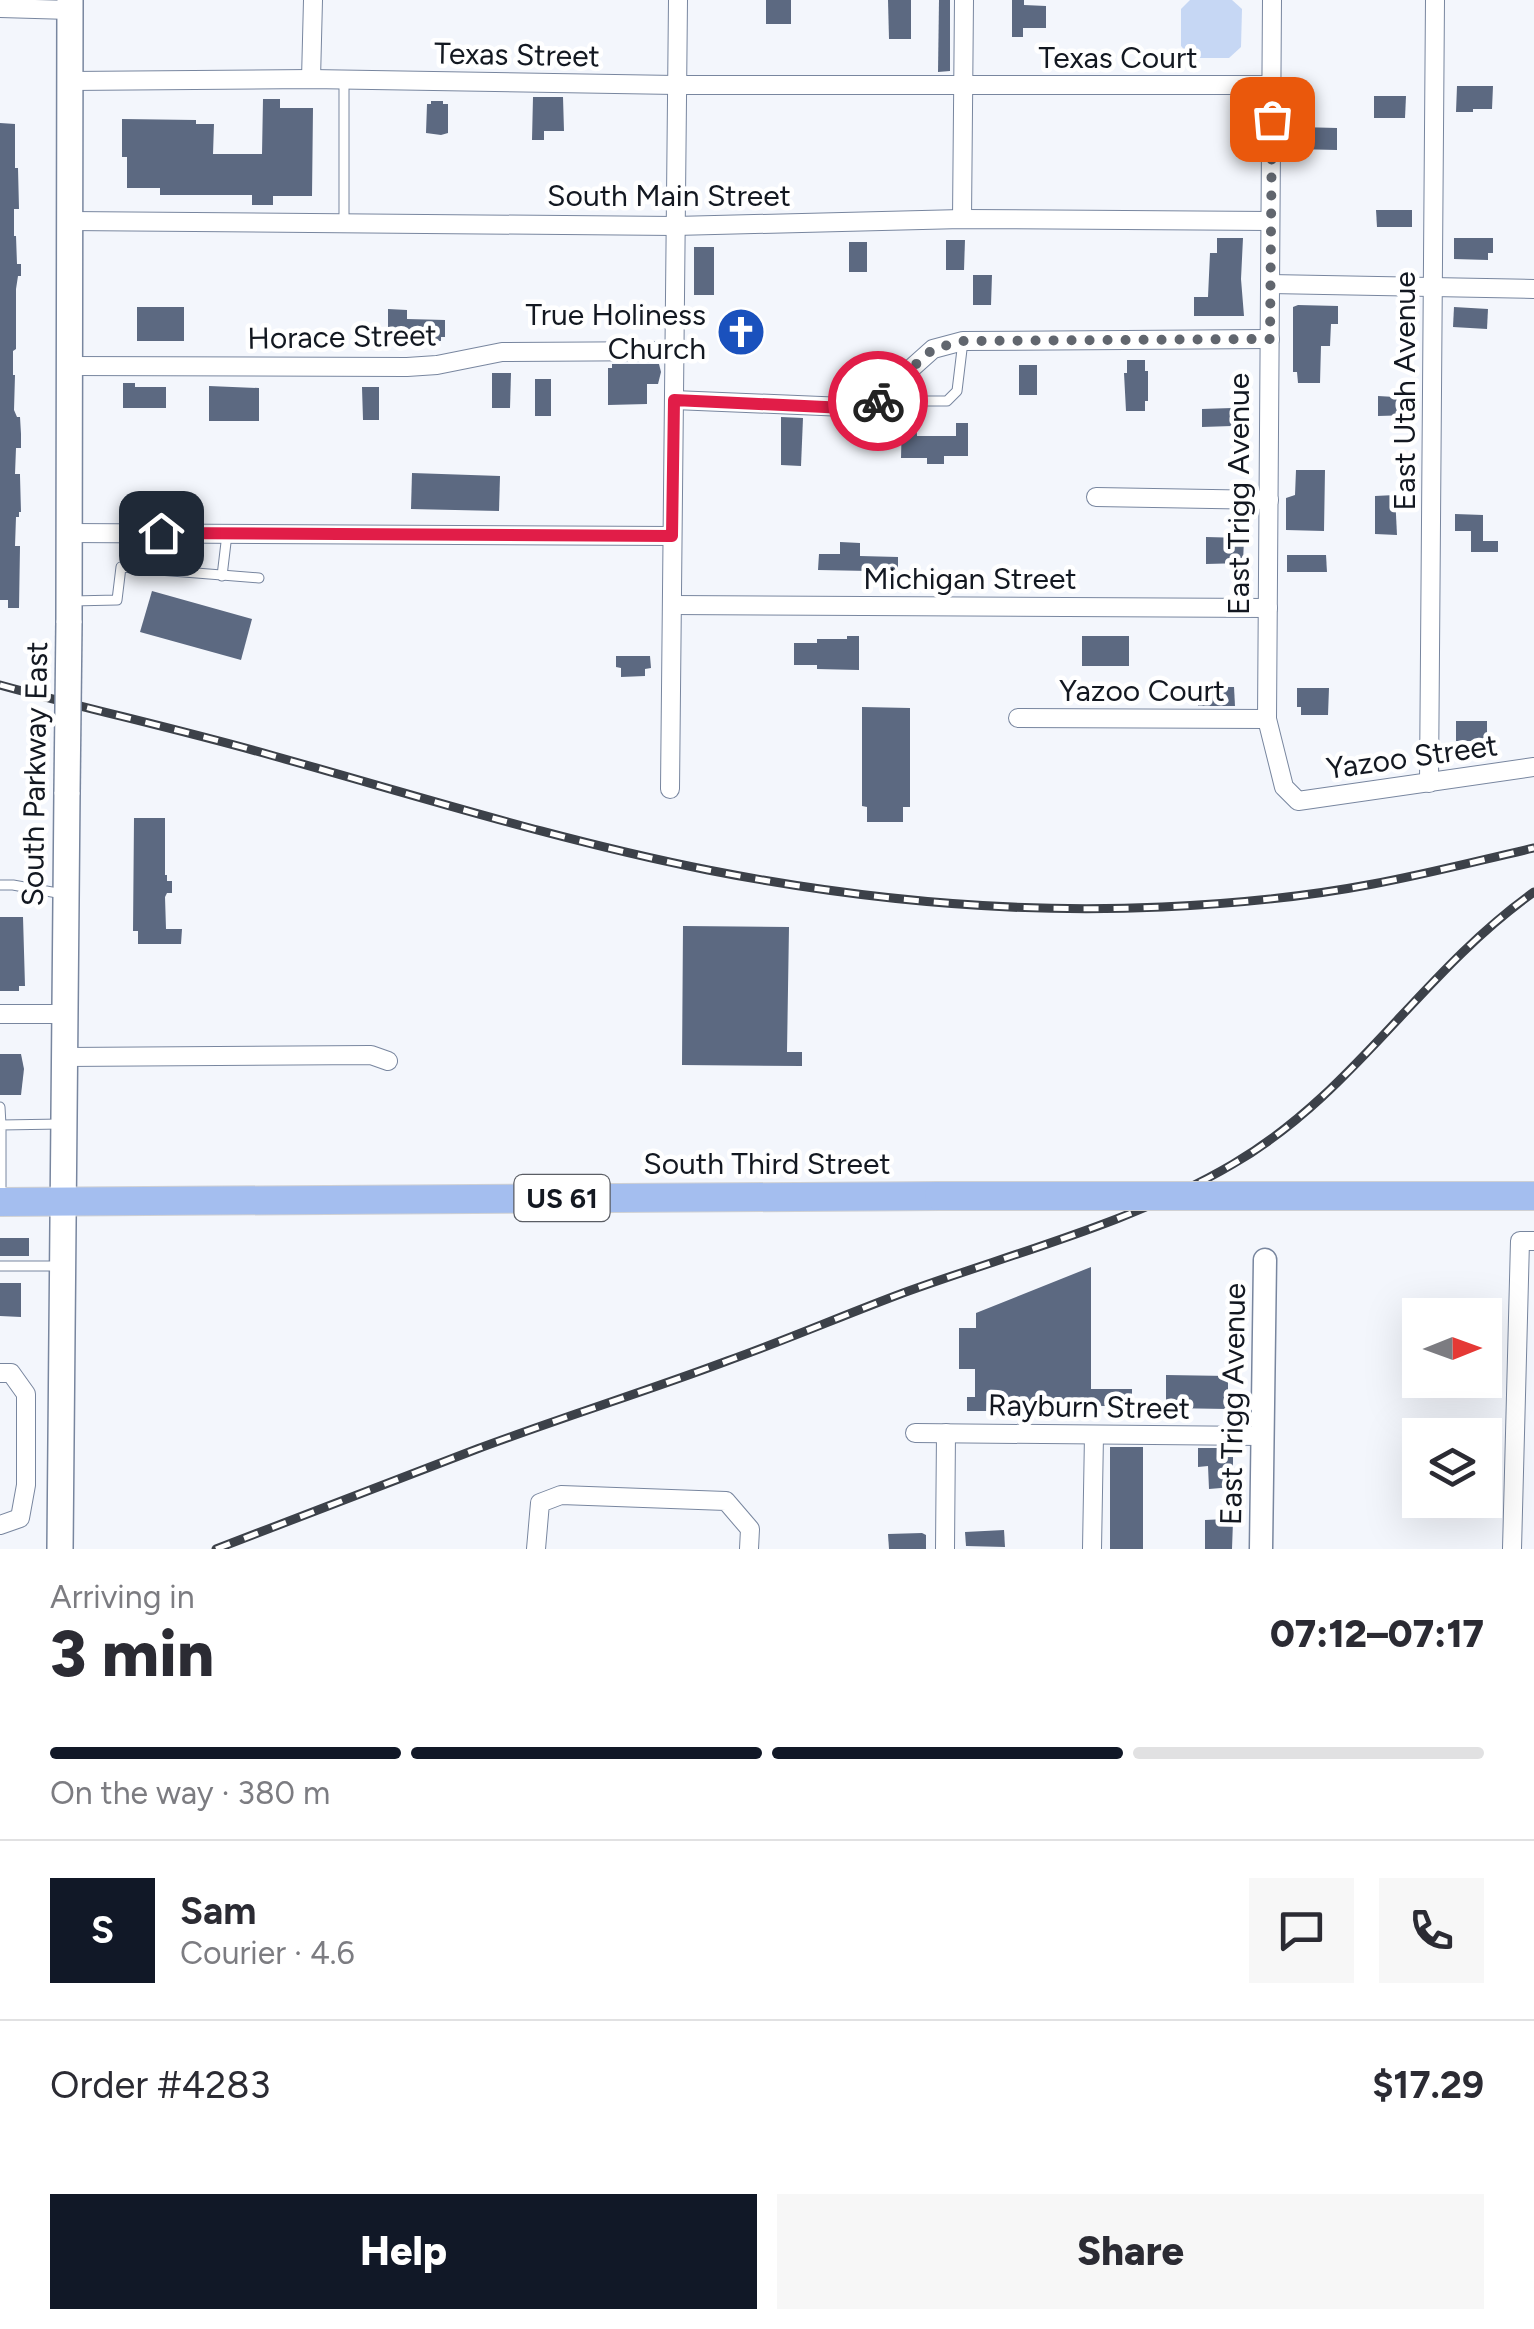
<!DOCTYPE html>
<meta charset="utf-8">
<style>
:root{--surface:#fff;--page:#f7f7f7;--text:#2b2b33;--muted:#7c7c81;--line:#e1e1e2;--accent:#111827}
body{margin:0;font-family:Figtree,sans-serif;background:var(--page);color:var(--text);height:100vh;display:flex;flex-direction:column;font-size:38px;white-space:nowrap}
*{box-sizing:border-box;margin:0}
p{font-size:32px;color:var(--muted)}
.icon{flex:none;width:55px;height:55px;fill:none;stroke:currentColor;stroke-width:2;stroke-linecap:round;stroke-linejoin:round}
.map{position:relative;height:1549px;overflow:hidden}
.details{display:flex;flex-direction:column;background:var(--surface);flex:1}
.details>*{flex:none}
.needle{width:65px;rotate:89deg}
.controls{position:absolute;left:1402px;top:1298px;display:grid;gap:20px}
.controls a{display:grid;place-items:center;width:100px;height:100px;border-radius:0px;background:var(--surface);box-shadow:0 10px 40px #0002;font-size:50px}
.pin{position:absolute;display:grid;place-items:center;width:85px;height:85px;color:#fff;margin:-42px;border-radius:20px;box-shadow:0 5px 15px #0006}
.courier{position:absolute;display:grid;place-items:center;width:100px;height:100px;margin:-50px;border:8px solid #e11d48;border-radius:50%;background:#fff;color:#222;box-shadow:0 2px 12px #0007}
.headline em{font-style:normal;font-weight:800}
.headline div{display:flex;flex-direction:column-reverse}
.headline{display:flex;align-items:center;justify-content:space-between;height:170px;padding:0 50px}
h1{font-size:65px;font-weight:800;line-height:75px}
.bar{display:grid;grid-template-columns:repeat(4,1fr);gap:15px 10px;align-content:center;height:120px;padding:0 50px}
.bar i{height:12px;border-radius:8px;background:var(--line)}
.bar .current{background:var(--accent)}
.bar p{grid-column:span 4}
.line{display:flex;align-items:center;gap:25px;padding:0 50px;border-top:2px solid var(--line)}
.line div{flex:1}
.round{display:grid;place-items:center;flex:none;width:105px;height:105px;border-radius:0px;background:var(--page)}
.primary-button{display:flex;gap:20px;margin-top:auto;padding:20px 50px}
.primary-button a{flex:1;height:115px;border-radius:0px;background:var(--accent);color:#fff;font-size:40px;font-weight:800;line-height:115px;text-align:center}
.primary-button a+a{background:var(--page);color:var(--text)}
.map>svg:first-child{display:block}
.green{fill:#c6d7f4}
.building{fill:#5c6981}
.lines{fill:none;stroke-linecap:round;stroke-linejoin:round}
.service-casing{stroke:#78869f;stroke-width:11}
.minor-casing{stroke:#78869f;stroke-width:20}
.tertiary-casing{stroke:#78869f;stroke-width:25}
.secondary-casing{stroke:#78869f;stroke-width:28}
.primary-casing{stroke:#d0d1d3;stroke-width:30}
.service{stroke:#fff;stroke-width:9}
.minor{stroke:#fff;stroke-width:18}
.tertiary{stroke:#fff;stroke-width:22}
.secondary{stroke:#fff;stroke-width:25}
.primary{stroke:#a4beef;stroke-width:28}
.rail-casing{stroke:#3c4149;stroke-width:9}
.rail{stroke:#fff;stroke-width:5;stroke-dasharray:15;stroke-linecap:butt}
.secondary-bridge-casing{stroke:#78869f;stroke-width:28;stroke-linecap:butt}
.primary-bridge-casing{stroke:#d0d1d3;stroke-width:30;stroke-linecap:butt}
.secondary-bridge{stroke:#fff;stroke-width:25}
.primary-bridge{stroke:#a4beef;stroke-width:28}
.done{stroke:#61666e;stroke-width:10;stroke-dasharray:0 18}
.route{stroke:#e11d48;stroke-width:12}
.labels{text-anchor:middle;stroke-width:9;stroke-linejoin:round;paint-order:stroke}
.shield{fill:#fff;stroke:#5a5d64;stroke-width:2.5}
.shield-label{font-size:28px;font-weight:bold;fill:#131821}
.street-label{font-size:30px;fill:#131821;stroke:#fff}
.poi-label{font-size:30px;fill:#131821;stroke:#fff;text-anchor:end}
</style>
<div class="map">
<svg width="1534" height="1549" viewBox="0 0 1534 1549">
<rect width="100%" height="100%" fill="#f3f6fc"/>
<polygon class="green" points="1190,0 1232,0 1242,9 1241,47 1229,58 1192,58 1181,46 1181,9"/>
<g class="building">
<rect x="766" y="0" width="25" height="24"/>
<polygon points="888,0 911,0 911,39 889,39"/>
<polygon points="939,0 950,0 950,71 938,72"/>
<polygon points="1012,0 1024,0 1024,5 1046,6 1046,28 1023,28 1023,37 1012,37"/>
<polygon points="1457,86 1493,86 1492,109 1473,109 1473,112 1456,112"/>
<polygon points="1374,96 1406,96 1405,118 1374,118"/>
<polygon points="533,97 563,97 564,131 544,131 544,140 532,140"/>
<polygon points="263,99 280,99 280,108 313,108 312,196 273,196 273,205 252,205 252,195 160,195 160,188 127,188 127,157 122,157 122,119 196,120 196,124 214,124 213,154 262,154"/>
<polygon points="431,101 443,101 443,104 448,104 448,133 441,135 426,133 427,104 431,104"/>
<polygon points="0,123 15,124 15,168 18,168 19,209 14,209 14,236 16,236 17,264 21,264 21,276 18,276 16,289 16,349 13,351 13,375 15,375 14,410 17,417 20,417 21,434 21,448 16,448 15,474 20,474 20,476 21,512 19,512 19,517 16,517 15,546 20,546 19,608 8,608 8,600 0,600"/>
<polygon points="1299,127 1337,128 1337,150 1294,149 1294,129"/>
<polygon points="1376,210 1412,210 1412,227 1377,227"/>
<polygon points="1217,238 1243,238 1241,279 1244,316 1194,316 1194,297 1208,297 1210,253 1217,253"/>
<polygon points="1454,238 1493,238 1493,253 1488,253 1488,260 1454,259"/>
<polygon points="946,240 965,240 964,270 946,270"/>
<rect x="849" y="242" width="18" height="30"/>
<rect x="694" y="247" width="20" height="48"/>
<polygon points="973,275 992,275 991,305 973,305"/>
<polygon points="1298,305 1338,306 1338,324 1331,324 1330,346 1321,346 1320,383 1298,383 1297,372 1293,372 1293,307"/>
<rect x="137" y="307" width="47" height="34"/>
<polygon points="1454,307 1488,309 1487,329 1453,327"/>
<polygon points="388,309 407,310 407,319 445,320 445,337 441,337 441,341 388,339"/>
<polygon points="1127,360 1145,360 1145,371 1148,371 1148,401 1145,401 1145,411 1126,411 1124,373 1127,373"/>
<polygon points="612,364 659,364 661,372 658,384 647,384 647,404 608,405 608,368 612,368"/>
<rect x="1019" y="365" width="18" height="30"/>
<polygon points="492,373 511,373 510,408 492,408"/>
<rect x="535" y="379" width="16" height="37"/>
<polygon points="123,383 135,383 135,387 166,387 166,408 123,408"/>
<polygon points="209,386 259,388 259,421 209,421"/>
<polygon points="362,387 379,387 379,420 363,420"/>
<polygon points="1378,396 1412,398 1412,415 1378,416"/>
<polygon points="1232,408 1232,426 1202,427 1202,409"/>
<polygon points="902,416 916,416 917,436 956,436 956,423 968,423 968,456 944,456 944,464 927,464 927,458 901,458"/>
<polygon points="781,417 803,418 801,466 781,465"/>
<polygon points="1296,470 1325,470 1324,531 1286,530 1286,498 1295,495"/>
<polygon points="412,473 500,476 499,511 411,509"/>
<polygon points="1395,495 1397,535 1375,534 1375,496"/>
<rect x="121" y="501" width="34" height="17"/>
<polygon points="1455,514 1483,515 1483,541 1498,541 1498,552 1471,552 1471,531 1455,531"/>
<polygon points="1206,537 1244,538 1243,563 1206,564"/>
<polygon points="840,542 860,543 860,556 898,557 898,580 870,580 870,571 818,570 819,554 840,554"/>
<polygon points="1287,555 1326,555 1327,572 1287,572"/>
<polygon points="152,591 252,619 241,660 140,632"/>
<polygon points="847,636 859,636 859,670 817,669 817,665 794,665 794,643 817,643 817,639 847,639"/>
<rect x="1082" y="636" width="47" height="30"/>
<polygon points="616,656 650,656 651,668 645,669 645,676 621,677 621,668 616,667"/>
<polygon points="1198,687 1234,687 1235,706 1198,706"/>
<polygon points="1297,688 1329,688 1328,715 1301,715 1301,707 1297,707"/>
<polygon points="862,707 910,708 910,807 903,807 903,822 867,822 867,807 862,806"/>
<rect x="1456" y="721" width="31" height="20"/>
<polygon points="134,818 165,818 165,875 167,875 167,881 172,881 172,893 167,893 165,897 166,929 182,929 181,944 138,944 138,931 133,931"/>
<polygon points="0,917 23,917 25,986 19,986 19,991 0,991"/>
<polygon points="683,926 789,927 787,1052 802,1052 802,1066 682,1065"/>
<polygon points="0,1054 21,1054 24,1069 21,1095 0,1095"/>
<rect x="0" y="1238" width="29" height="18"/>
<polygon points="1091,1267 1091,1389 1132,1389 1132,1406 1091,1406 1091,1413 1073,1415 1072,1411 967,1411 967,1397 975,1397 975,1369 959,1369 959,1328 976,1328 976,1313"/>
<polygon points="0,1283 21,1283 21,1317 0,1316"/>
<polygon points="1166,1375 1228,1376 1228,1409 1166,1408"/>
<rect x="1110" y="1447" width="33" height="102"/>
<polygon points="1198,1448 1233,1448 1233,1487 1209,1489 1208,1466 1198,1467"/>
<polygon points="1227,1519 1227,1521 1233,1521 1232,1549 1205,1549 1205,1520"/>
<polygon points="1004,1530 1005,1547 966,1546 965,1532"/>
<polygon points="922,1533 926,1535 926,1549 889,1549 888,1534"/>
</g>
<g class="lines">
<g class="service-casing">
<g id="service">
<polyline points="344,80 344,224"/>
<polyline points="884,401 947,401 957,391 963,341"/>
<polyline points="158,570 161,533"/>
<polyline points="222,576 227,534"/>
<polyline points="72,601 117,600 121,567 259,578"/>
<polyline points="0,885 13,885 63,894"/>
<polyline points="0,1107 1,1125"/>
<polyline points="1,1200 1,1125 61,1124"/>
<polyline points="0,1266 59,1266"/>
</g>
</g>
<g class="minor-casing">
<g id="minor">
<polyline points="1272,0 1267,719 1284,787 1298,801 1534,767"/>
<polyline points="0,8 70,10"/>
<polyline points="311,79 313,0"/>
<polyline points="70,81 311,79 676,85 1272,85"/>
<polyline points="962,219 964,0"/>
<polyline points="69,221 675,226 962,219 1270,221"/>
<polyline points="1270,284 1534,289"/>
<polyline points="69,366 407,367 437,365 502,352 674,351"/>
<polyline points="674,400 845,407 882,401 905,374 933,349 963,341 1270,339"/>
<polyline points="1096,497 1269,500"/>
<polyline points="69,533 672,536"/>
<polyline points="672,605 1268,608"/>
<polyline points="1018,718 1267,719"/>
<polyline points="1429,783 1435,0"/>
<polyline points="670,789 678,0"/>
<polyline points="0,1014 64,1014"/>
<polyline points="64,1057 371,1055 388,1061"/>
<polyline points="0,1373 11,1373 26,1394 26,1485 20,1518 0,1525"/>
<polyline points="915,1433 1262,1436"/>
<polyline points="536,1549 540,1503 561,1495 726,1501 750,1529 749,1549"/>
<polyline points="945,1549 946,1433"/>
<polyline points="1092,1549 1094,1435"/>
<polyline points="1512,1549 1520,1241 1534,1241"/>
</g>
</g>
<g class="tertiary-casing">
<polyline id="tertiary" points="1261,1549 1265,1260"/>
</g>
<g class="secondary-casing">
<g id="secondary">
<polyline points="69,623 70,0"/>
<polyline points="60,1549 67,792"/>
</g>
</g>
<g class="primary-casing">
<polyline id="primary" points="0,1202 939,1196"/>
</g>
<use href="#service" class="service"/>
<use href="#minor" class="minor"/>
<use href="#tertiary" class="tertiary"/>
<use href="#secondary" class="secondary"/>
<use href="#primary" class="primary"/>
<g class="rail-casing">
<g id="rail">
<path d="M0,685C91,710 183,730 274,756C418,796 561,841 708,870C856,899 1011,914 1162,907C1232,904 1304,897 1373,884C1427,874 1481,860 1534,848"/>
<path d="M216,1549C303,1516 390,1482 477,1449C560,1418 644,1392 727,1361C786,1340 844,1315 903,1293C1010,1254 1135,1222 1233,1164C1355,1093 1420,973 1534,892"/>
</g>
</g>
<use href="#rail" class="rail"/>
<g class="secondary-bridge-casing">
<polyline id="secondary-bridge" points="67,792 69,623"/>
</g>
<g class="primary-bridge-casing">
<polyline id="primary-bridge" points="939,1196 1534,1196"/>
</g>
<use href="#secondary-bridge" class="secondary-bridge"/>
<use href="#primary-bridge" class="primary-bridge"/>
</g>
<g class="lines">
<polyline class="done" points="878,401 882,400 905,374 933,349 963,341 1270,339 1272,119"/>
<polyline class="route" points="161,533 672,536 674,400 846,408 878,401"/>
</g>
<defs>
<g id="church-disc" transform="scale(2.5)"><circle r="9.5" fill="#1a51bd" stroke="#fff"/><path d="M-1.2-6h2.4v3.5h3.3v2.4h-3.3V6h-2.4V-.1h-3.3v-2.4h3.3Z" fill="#fff"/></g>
</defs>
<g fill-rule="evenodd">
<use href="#church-disc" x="741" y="332"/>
</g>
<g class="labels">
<rect class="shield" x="514.5" y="1175" width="95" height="46" rx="8"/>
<g class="shield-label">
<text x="562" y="1208">US 61</text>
</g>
<g class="street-label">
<text transform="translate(517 55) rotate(1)" y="10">Texas Street</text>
<text x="1118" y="68">Texas Court</text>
<text x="669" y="206">South Main Street</text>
<text transform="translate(342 337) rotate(-1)" y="10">Horace Street</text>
<text transform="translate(1405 391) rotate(-90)" y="10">East Utah Avenue</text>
<text transform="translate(1239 494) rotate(-90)" y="10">East Trigg Avenue</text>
<text x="970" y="589">Michigan Street</text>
<text x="1142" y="701">Yazoo Court</text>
<text transform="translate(1412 757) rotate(-8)" y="10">Yazoo Street</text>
<text transform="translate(35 774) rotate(-89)" y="10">South Parkway East</text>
<text x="767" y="1174">South Third Street</text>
<text transform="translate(1233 1404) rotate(-89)" y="10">East Trigg Avenue</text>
<text transform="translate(1089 1407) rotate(1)" y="10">Rayburn Street</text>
</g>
<g class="poi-label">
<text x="706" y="325">True Holiness<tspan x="706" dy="34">Church</tspan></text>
</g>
</g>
</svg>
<div class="controls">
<a><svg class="needle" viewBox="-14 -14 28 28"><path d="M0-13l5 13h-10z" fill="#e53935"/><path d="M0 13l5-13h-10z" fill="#7c7c81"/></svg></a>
<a><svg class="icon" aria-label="layers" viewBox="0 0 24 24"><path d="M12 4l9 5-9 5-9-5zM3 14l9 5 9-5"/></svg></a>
</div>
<div class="pin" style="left:1272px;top:119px;background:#ea580c"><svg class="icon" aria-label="bag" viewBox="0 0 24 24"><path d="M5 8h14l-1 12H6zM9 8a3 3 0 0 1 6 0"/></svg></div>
<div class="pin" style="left:161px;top:533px;background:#1f2937"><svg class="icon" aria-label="home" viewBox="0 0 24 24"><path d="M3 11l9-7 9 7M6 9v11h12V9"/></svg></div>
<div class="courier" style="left:878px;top:401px"><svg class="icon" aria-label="bike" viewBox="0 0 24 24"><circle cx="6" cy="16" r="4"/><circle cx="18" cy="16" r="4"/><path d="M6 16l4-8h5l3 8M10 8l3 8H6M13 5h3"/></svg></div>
</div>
<section class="details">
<div class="headline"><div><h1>3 min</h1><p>Arriving in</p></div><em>07:12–07:17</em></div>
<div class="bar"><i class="current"></i><i class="current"></i><i class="current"></i><i></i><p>On the way · 380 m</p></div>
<div class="line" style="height:180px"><b class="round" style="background:var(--accent);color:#fff">S</b><div><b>Sam</b><p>Courier · 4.6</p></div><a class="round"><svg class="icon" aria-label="chat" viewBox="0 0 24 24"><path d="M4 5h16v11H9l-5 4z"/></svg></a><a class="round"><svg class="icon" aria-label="phone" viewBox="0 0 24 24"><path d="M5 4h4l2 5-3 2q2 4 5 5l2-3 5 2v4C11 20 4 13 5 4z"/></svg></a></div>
<div class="line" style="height:130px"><div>Order #4283</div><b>$17.29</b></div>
<div class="primary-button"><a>Help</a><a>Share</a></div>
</section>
